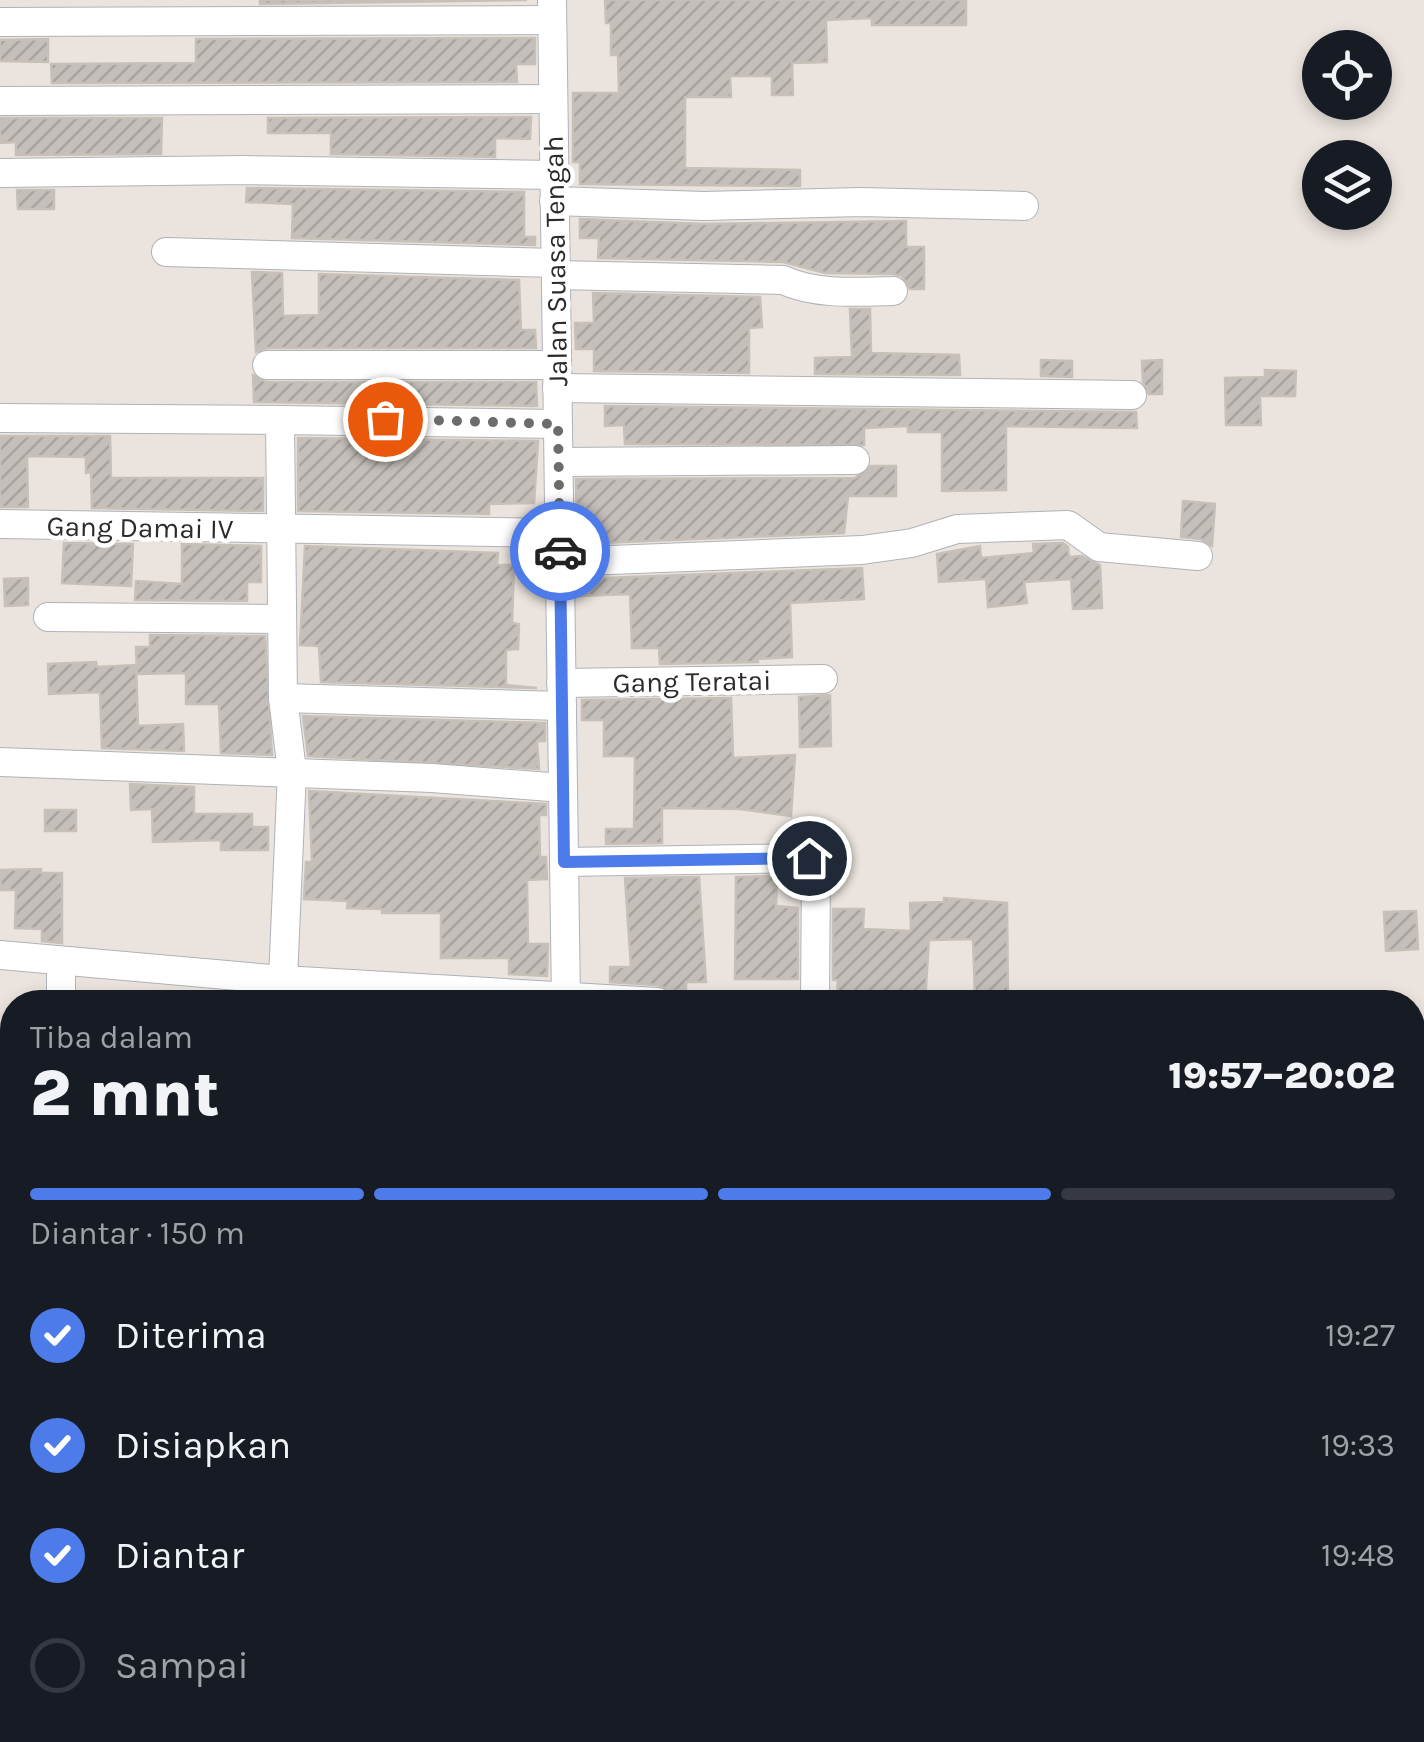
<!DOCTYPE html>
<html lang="id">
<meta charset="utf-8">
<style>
:root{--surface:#171b24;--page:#20242c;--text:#f1f3f6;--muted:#9ea1a6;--line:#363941;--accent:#4d7cea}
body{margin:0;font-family:Karla,sans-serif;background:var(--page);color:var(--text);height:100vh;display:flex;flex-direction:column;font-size:38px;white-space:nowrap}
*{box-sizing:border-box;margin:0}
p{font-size:32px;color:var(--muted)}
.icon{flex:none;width:55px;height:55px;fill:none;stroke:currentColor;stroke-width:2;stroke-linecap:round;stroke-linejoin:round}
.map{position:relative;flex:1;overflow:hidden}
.panel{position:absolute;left:0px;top:990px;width:1425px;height:752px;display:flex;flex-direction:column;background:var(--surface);border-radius:40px 40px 0 0;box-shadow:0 5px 15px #0003}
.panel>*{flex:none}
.fabs{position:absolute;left:1302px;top:30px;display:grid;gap:20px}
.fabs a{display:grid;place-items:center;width:90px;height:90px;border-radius:50%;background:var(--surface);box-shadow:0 5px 15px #0003;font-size:50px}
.pin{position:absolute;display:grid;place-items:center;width:85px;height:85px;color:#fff;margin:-42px;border:5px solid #fff;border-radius:50%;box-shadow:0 2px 10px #0007}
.courier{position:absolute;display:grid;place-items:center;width:100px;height:100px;margin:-50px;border:8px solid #4d7cea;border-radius:50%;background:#fff;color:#222;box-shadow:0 2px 12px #0007}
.summary em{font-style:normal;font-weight:800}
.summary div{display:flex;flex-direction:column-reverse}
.summary{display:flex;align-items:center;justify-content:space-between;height:170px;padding:0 30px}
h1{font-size:65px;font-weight:800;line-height:75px}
.bar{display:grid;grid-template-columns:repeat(4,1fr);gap:15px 10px;align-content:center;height:120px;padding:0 30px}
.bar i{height:12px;border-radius:8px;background:var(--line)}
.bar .active{background:var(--accent)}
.bar p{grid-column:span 4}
ol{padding:0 30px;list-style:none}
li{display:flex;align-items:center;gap:30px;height:110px}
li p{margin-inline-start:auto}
li .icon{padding:10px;border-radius:50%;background:var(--accent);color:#fff;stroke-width:4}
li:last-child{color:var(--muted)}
li i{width:55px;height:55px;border:5px solid var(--line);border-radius:50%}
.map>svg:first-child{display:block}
.building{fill:url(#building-hatch);stroke:#c7c0b8;stroke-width:2.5}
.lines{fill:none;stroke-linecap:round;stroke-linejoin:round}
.minor-casing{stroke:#afb2ba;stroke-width:30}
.minor{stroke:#fff;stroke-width:28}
.done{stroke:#6e6c6a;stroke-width:10;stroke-dasharray:0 18}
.route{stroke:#4d7cea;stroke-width:12}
.labels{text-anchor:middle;stroke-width:9;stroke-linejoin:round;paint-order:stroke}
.street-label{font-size:28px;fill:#2b2b2b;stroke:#fff}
</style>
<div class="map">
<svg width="1424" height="1742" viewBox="0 0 1424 1742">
<defs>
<pattern id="building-hatch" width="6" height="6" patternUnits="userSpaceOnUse" patternTransform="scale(2.5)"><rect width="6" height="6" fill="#c4bfba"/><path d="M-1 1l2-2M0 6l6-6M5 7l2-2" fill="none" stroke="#a9a4a0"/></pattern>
</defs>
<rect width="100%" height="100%" fill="#ebe4de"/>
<g class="building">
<polygon points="260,0 527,0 260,4"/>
<polygon points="605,0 966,0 966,25 872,25 872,18 826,20 827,62 792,63 793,95 772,95 772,76 730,76 731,97 685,97 685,168 800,170 800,186 580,184 580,162 573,162 573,93 619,93 618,55 611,55 611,23 606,23"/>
<polygon points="535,38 535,64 516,64 517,82 52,83 51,64 196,63 196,39"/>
<polygon points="48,39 48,62 0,61 0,40"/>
<polygon points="531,117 530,139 495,138 495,157 331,154 331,133 268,133 268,118"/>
<polygon points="0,118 162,118 161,154 16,155 16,142 0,143"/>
<polygon points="247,188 524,192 524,237 535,237 535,245 292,238 293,204 246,202"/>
<polygon points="17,190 54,190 54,209 18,209"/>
<polygon points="580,219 703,224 906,221 906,247 924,247 924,289 910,289 902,276 893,274 825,273 783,262 598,258 599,238 580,238"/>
<polygon points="252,272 282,273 283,316 319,315 319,274 519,280 521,330 535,330 536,348 267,348 256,352"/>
<polygon points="593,293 760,297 762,327 749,328 749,373 594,371 594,349 576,349 575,323 594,323"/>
<polygon points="850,309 870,309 871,353 959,355 960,375 815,374 815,358 852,357"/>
<polygon points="1041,360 1072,361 1072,377 1041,376"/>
<polygon points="1162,360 1162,394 1149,394 1143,382 1142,361"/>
<polygon points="1265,370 1296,371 1295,396 1260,396 1261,425 1226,425 1225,378 1265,377"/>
<polygon points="253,375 267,382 536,382 537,406 254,402"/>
<polygon points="605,406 1136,412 1137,428 1006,426 1006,490 942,491 942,432 908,432 908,426 864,428 864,445 625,444 624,425 605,426"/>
<polygon points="0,436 110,436 111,478 263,478 263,511 92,508 91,472 86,473 86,457 27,456 28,507 0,507"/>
<polygon points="298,438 538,441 534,503 489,504 489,514 298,511"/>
<polygon points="871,466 896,466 896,496 848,496 844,533 577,544 576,479 855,478"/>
<polygon points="1183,501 1215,504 1212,546 1201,539 1181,537"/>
<polygon points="64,543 133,544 131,586 62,583"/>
<polygon points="1063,543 1068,547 1069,557 1082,556 1100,565 1102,608 1073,609 1071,579 1024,582 1027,603 988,607 986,579 939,582 937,554 980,546 981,558 1034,553 1033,544"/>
<polygon points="182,544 261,546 261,582 247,582 247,601 135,600 136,581 182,584"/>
<polygon points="305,546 498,553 497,565 514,565 512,623 519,624 518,649 506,650 506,685 537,688 321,682 319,646 300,645"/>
<polygon points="862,568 864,599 790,603 792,657 757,659 758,662 660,664 659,648 632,648 630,594 580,596 580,579"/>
<polygon points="28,578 28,605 5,606 4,579"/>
<polygon points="150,635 265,636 272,755 221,753 219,704 186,704 186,673 137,674 136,647 150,647"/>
<polygon points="96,662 97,667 136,665 138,726 183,724 184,751 102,748 100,692 49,694 48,664"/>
<polygon points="830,695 831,746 800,747 799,697"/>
<polygon points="731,698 733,758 795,755 791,816 740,809 662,808 662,843 606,844 606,829 634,829 635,756 604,756 604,720 582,720 582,700"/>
<polygon points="303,716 545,723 545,741 537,741 539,769 308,756"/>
<polygon points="130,784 194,787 194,814 252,814 252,827 268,827 268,850 221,850 221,840 153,842 152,809 131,810"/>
<polygon points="309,791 546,804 546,815 539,815 540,857 546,857 547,879 527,880 528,944 548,944 547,976 509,974 509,958 441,958 441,913 382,913 382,909 347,908 348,901 304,899 306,862 312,862"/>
<rect x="45" y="810" width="31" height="21"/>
<polygon points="41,869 41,873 62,873 62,943 42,941 42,929 15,928 16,890 1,890 0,870"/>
<polygon points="777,876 776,906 798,908 798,979 735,979 736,877"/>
<polygon points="699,877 706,982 686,982 686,991 670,991 658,985 610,982 610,967 631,967 625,878"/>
<polygon points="944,898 1007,903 1008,996 975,997 973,939 929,940 925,1002 837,997 838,980 833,980 833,909 864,909 863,929 911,931 910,903 944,902"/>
<polygon points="1416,911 1418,949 1386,951 1384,912"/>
</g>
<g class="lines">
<g class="minor-casing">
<g id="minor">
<polyline points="552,0 566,1002"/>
<polyline points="0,22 552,20"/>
<polyline points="0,101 553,99"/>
<polyline points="0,173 245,170 554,175"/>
<polyline points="554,201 704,206 860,202 1024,206"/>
<polyline points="166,252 555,263"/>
<path d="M556,275L783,280C816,295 857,292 893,291"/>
<polyline points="267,365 557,365"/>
<polyline points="557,388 1132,395"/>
<polyline points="0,418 280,420 283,698 292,771 283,980 272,1002"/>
<polyline points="280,420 558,424"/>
<polyline points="559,462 855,460"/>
<polyline points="0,524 559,533"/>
<polyline points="560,562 862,550 912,543 957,529 1068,525 1099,547 1198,556"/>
<polyline points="48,617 281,619"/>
<polyline points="561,683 823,679"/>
<polyline points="283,698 562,706"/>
<polyline points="0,762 432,778 563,788"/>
<polyline points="564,862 809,858 816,867 815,1002"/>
<polyline points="0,955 283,980 657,1002"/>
<polyline points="61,1002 61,961"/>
<polyline points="1412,1055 1424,1055"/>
<polyline points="58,1730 58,1742"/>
<polyline points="585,1730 585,1742"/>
<polyline points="770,1730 770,1742"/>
<polyline points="1077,1730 1077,1742"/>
<polyline points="1237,1730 1238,1742"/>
<polyline points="1401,1730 1401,1742"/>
</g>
</g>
<use href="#minor" class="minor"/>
</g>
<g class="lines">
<polyline class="done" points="385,419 558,424 560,551"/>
<polyline class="route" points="560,551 564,862 809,858"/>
</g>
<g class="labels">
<g class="street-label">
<text transform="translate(555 261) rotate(-91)" y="10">Jalan Suasa Tengah</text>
<text transform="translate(140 527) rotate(1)" y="10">Gang Damai IV</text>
<text transform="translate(692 681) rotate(-1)" y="10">Gang Teratai</text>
</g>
</g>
</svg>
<div class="fabs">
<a><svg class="icon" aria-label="locate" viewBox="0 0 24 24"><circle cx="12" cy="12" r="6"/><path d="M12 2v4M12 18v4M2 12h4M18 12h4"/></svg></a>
<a><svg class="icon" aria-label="layers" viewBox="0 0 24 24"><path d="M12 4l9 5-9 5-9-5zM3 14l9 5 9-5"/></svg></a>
</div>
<div class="pin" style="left:385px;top:419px;background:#ea580c"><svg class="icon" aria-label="bag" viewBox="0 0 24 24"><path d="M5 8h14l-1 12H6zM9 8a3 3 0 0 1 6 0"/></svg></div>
<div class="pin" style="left:809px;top:858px;background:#1f2937"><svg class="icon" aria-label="home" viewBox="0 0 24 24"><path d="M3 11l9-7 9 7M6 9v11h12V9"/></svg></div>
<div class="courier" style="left:560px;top:551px"><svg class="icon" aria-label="car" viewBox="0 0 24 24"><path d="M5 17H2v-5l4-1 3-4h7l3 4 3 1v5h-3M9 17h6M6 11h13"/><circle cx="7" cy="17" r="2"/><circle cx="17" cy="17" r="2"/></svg></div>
<section class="panel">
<div class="summary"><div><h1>2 mnt</h1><p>Tiba dalam</p></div><em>19:57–20:02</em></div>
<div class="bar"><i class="active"></i><i class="active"></i><i class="active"></i><i></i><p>Diantar · 150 m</p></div>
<ol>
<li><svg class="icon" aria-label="check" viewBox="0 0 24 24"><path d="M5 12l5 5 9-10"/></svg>Diterima<p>19:27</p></li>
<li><svg class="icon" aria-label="check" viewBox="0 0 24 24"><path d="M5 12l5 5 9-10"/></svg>Disiapkan<p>19:33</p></li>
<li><svg class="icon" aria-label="check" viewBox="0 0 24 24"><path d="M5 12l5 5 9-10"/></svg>Diantar<p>19:48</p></li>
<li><i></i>Sampai</li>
</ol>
</section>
</div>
